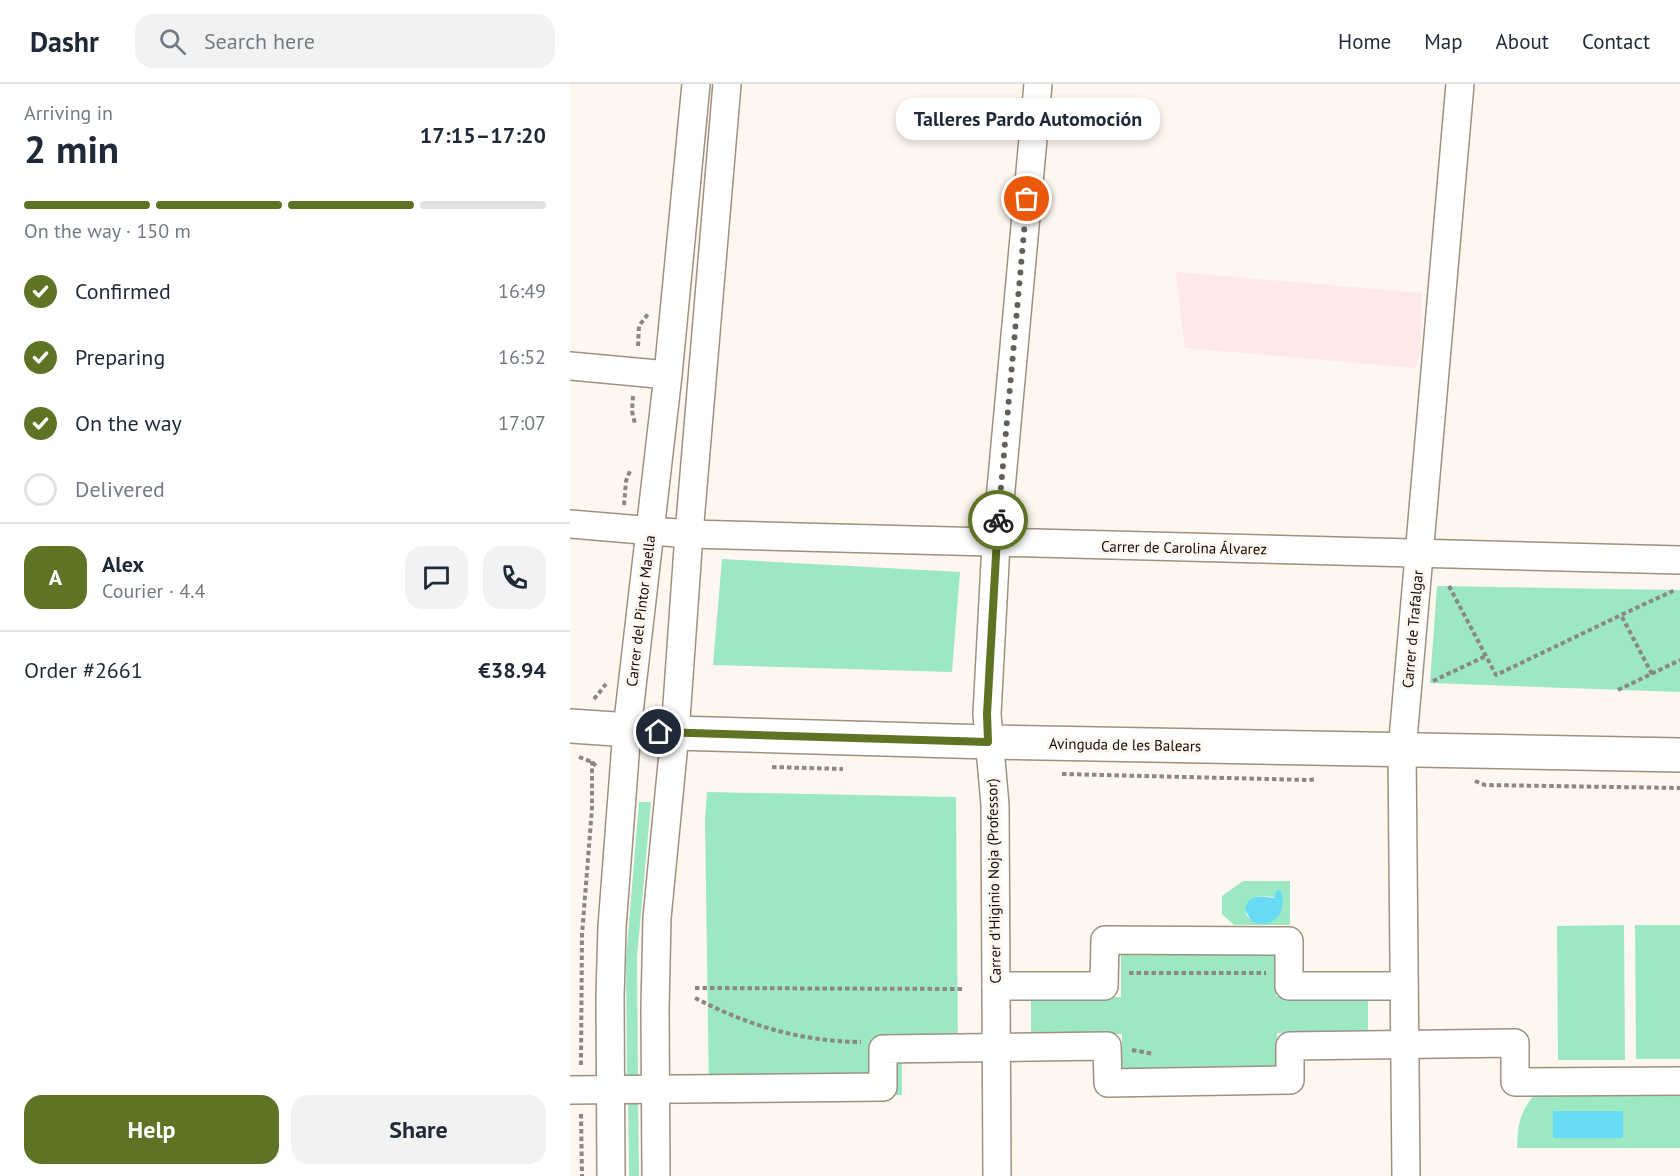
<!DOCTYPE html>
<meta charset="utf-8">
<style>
:root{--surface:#fff;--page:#f2f2f3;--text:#1f2937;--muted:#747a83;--line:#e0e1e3;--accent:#5e7323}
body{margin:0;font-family:"PT Sans",sans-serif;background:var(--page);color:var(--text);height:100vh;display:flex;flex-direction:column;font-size:22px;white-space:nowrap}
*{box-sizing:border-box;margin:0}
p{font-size:20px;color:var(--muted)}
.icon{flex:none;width:33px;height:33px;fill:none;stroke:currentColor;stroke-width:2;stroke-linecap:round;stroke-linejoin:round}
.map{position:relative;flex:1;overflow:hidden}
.sheet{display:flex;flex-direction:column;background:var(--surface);width:570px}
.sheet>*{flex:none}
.pin{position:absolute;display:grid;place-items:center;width:51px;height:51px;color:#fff;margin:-26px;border:3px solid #fff;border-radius:50%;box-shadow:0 2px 6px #0007}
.courier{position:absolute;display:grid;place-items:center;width:60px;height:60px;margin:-30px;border:4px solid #5e7323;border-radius:50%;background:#fff;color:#222;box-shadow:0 2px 8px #0007}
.bubble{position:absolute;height:42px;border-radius:18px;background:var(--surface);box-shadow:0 3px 9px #0003;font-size:20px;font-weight:800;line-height:42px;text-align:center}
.overview em{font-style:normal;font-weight:800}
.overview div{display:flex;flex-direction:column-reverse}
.overview{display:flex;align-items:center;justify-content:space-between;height:102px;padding:0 24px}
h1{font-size:39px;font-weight:800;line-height:45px}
.bar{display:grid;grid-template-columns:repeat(4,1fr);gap:9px 6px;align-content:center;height:72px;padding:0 24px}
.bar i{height:8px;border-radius:4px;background:var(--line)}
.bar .selected{background:var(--accent)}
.bar p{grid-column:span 4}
.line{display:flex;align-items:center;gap:15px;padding:0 24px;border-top:2px solid var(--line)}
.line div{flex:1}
.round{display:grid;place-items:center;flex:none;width:63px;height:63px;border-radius:18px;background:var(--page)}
ol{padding:0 24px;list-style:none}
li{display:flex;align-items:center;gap:18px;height:66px}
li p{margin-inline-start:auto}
li .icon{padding:6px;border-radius:50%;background:var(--accent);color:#fff;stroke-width:4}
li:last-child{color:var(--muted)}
li i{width:33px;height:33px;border:3px solid var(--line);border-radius:50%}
.primary-button{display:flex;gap:12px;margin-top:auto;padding:12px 24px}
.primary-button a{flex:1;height:69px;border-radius:18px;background:var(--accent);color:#fff;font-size:24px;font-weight:800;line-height:69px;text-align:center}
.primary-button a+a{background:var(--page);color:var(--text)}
header{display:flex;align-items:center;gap:36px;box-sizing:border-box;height:84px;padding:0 30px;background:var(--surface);border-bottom:2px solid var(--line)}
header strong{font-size:28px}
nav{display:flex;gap:33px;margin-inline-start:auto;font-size:21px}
.search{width:420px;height:54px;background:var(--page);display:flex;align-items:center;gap:15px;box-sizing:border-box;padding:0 21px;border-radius:18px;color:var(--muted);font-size:22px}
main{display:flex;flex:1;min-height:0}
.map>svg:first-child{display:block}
.medical{fill:#fee8e8}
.green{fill:#9ce8c3;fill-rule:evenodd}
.water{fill:#67dbf4}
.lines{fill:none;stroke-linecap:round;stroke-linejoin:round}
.minor-casing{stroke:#9e917f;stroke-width:30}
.major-casing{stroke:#9e917f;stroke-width:36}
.path{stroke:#8c8780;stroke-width:4;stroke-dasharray:4.5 3;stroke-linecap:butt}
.minor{stroke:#fff;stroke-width:27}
.major{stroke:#fff;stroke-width:33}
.done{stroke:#645f58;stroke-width:6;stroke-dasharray:0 10.8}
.route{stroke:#5e7323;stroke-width:8}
.labels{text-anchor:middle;stroke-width:6;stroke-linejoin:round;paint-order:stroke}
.street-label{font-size:15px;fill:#120d07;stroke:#fdf7ef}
</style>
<header>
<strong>Dashr</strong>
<div class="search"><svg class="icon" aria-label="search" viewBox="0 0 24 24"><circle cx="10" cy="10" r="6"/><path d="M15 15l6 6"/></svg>Search here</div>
<nav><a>Home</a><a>Map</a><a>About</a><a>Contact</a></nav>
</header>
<main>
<section class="sheet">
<div class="overview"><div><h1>2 min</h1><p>Arriving in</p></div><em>17:15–17:20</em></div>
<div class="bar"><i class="selected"></i><i class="selected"></i><i class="selected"></i><i></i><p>On the way · 150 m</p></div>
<ol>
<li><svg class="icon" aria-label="check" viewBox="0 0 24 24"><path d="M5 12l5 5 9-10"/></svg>Confirmed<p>16:49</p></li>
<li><svg class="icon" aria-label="check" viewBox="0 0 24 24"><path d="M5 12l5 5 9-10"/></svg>Preparing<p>16:52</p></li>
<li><svg class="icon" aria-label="check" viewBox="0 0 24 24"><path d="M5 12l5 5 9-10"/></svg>On the way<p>17:07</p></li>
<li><i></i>Delivered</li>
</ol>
<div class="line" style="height:108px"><b class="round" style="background:var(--accent);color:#fff">A</b><div><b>Alex</b><p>Courier · 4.4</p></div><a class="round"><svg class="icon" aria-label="chat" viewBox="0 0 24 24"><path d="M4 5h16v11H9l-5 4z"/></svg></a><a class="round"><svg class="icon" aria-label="phone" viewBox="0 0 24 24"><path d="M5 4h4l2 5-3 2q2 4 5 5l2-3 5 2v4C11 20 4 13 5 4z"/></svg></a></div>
<div class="line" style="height:78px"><div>Order #2661</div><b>€38.94</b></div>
<div class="primary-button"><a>Help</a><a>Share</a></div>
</section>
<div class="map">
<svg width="1110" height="1092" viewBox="0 0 1110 1092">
<rect width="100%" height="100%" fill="#fdf7ef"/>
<polygon class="medical" points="606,188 852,209 851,263 846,284 615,264"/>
<g class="green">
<polygon points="152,475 390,488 382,588 143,581"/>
<polygon points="867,502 1110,506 1110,608 860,599"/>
<polygon points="137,708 386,713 388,974 332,974 332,1011 139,1011 135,737"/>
<polygon points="69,718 81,718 67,873 68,1000 57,999 56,876"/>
<path d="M673,797H720V841H664L652,830V812ZM690,812L706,813L681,837L676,830L682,814Z"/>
<polygon points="1054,841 1055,976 988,976 987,842"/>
<polygon points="1065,841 1110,841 1110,975 1066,975"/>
<polygon points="706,864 706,912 798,913 798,949 707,949 707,991 552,992 552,950 461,950 461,913 551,913 551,866"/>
<path d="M1110,1006V1064H947C948,1038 950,1026 968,1007Z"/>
<polygon points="58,1012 68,1012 69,1092 59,1092"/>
</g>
<g class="water">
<path d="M707,806L711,807C718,827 703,848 681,837L675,825C679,809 691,812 704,814Z"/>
<rect x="983" y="1027" width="70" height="27"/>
</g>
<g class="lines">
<g class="minor-casing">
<g id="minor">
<polyline points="0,282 98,291"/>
<polyline points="0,440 119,450 1110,476"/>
<polyline points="426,902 534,902 535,856 719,857 719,902 834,902"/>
<polyline points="0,1006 313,1003 313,965 537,962 538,999 720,996 720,962 945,959 945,998 1110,997"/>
<polyline points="41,1092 40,913 42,843 57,646 98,291 126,0"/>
<polyline points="86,1092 85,925 87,834 105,649 119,450 157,0"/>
<polyline points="427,1092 425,721 417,630 426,460 468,0"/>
<polyline points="836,1092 832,667 890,0"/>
</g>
</g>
<g class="major-casing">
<polyline id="major" points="0,642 105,649 418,658 1110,671"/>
</g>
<g class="path">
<polyline points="68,262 69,242 78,230"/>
<polyline points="63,312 62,327 65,340"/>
<polyline points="54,421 56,397 60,387"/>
<polyline points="879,502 926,591 1051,531"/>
<polyline points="1082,590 1051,531 1105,506"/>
<polyline points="863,597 916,572"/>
<polyline points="1048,606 1110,576"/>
<polyline points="24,615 36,600"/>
<polyline points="9,673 22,678 28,684"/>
<polyline points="202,683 273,685"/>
<polyline points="492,690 739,696 745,695"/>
<polyline points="905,697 915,701 1110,704"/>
<polyline points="559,889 696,889"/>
<polyline points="125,904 392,905"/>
<path d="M125,914C180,942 229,957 291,958"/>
<polyline points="562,966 584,970"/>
<polyline points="11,981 12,851 22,724 22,677"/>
<polyline points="11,1030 12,1092"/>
</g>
<use href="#minor" class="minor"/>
<use href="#major" class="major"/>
</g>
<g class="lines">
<polyline class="done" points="428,436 457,115"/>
<polyline class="route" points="89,648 418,658 417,630 428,436"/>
</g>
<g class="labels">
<g class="street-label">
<text transform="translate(614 464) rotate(1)" y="5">Carrer de Carolina Álvarez</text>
<text transform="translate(71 527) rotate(-83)" y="5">Carrer del Pintor Maella</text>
<text transform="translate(843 545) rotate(-85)" y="5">Carrer de Trafalgar</text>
<text transform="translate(555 661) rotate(1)" y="5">Avinguda de les Balears</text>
<text transform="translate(424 797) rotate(-91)" y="5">Carrer d'Higinio Noja (Professor)</text>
</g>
</g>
</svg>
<div class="pin" style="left:457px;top:115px;background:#ea580c"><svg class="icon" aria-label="bag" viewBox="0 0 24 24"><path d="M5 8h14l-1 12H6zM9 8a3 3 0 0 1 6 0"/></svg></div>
<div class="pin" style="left:89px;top:648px;background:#1f2937"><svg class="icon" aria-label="home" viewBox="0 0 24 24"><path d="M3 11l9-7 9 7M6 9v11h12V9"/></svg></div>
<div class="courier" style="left:428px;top:436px"><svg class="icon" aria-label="bike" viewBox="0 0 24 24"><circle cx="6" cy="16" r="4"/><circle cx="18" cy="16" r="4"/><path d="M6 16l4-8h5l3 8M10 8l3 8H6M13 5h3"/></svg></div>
<div class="bubble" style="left:326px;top:14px;width:264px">Talleres Pardo Automoción</div>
</div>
</main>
